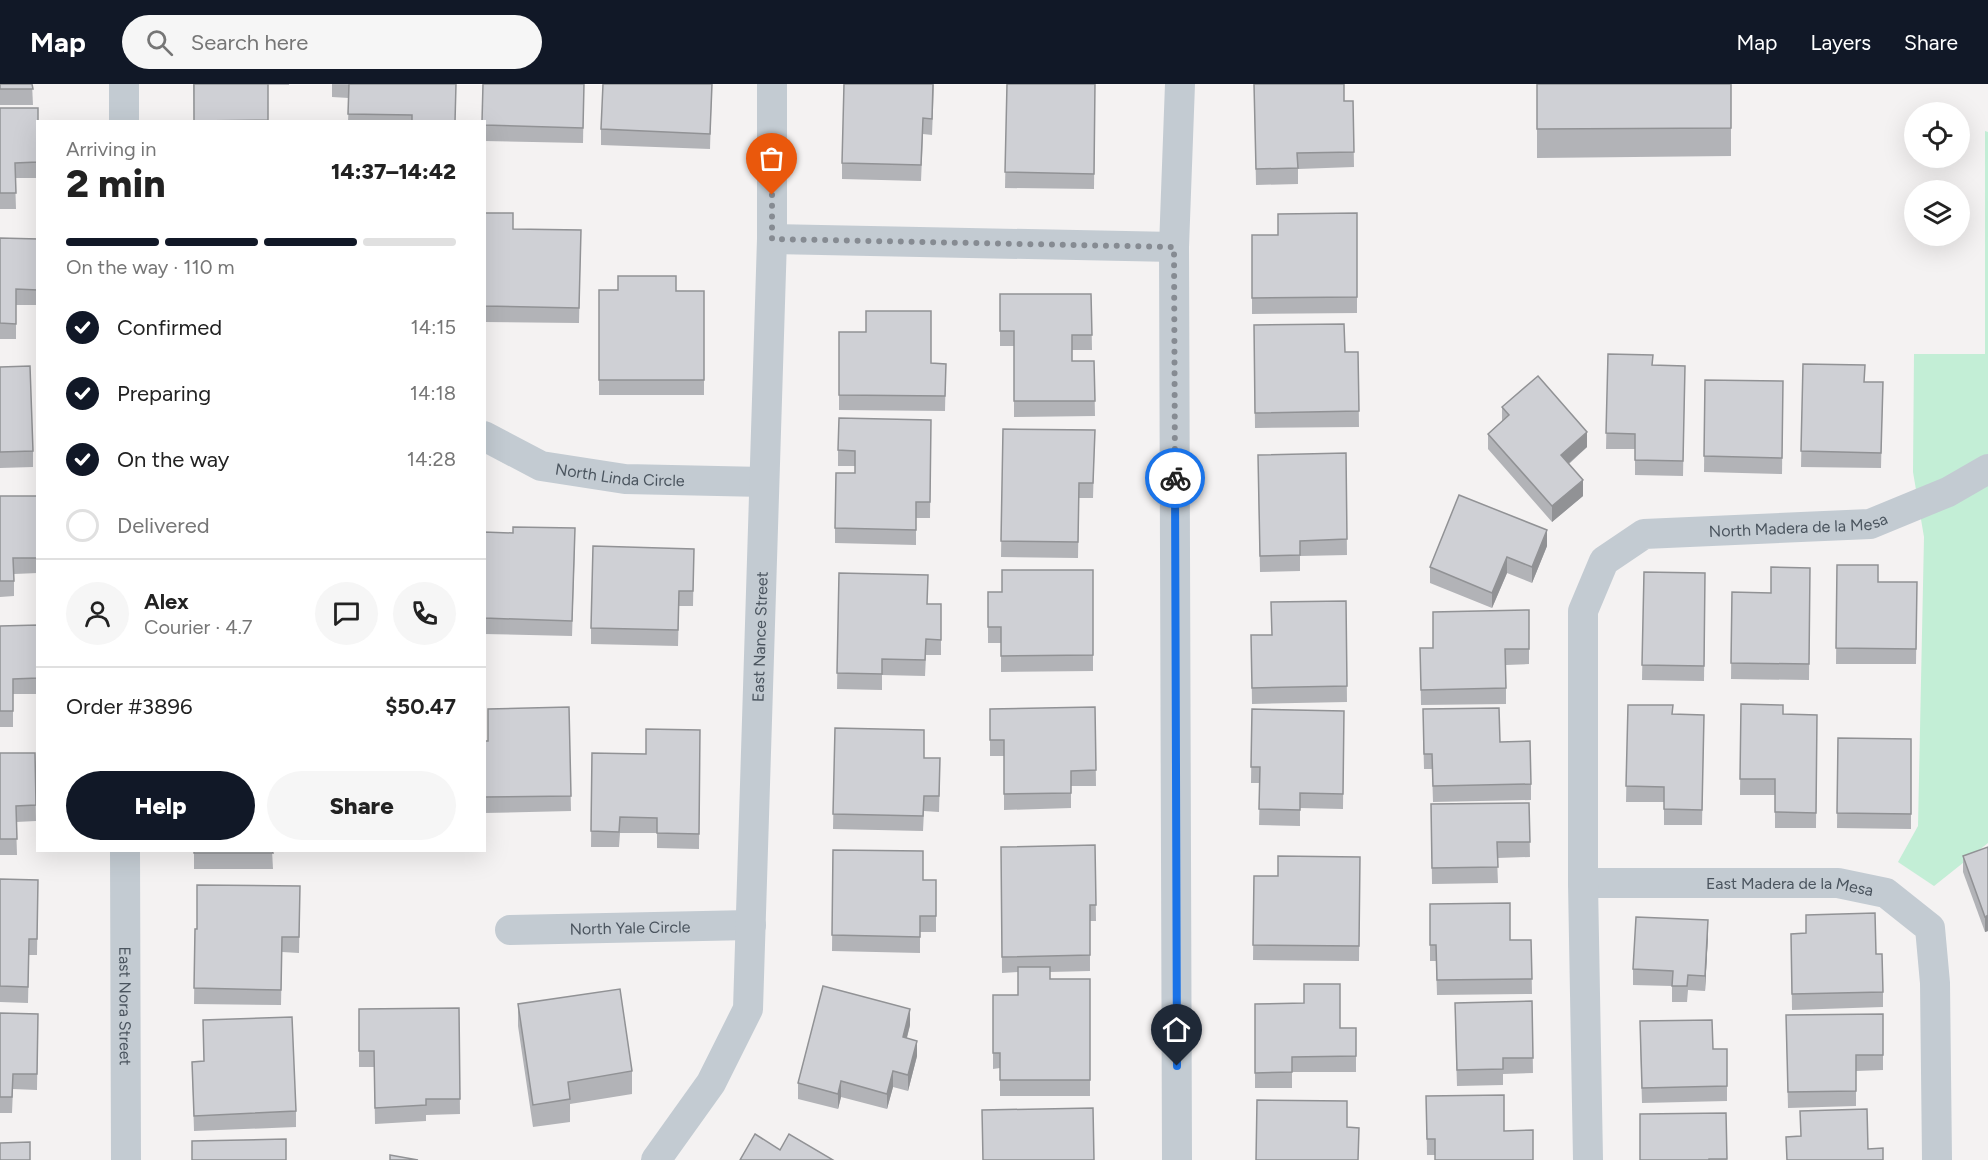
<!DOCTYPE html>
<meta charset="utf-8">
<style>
:root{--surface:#fff;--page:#f6f6f6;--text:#222;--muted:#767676;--line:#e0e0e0;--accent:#111827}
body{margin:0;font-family:Figtree,sans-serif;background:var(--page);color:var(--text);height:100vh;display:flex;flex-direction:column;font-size:22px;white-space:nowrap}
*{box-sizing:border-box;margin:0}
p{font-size:20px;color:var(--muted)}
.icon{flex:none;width:33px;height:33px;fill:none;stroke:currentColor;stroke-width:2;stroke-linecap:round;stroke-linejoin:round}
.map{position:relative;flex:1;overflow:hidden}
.details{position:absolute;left:36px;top:36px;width:450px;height:732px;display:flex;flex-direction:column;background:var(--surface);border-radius:0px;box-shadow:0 6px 24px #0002}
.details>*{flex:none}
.controls{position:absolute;left:1904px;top:18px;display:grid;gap:12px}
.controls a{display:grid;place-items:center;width:66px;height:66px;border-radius:50%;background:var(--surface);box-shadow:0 6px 24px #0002;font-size:30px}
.pin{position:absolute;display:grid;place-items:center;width:51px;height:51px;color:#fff;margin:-62px -26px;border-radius:50% 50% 50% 0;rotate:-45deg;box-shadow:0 0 6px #0007}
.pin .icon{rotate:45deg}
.courier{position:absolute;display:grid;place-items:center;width:60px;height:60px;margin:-30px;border:4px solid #1a73e8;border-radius:50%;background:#fff;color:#222;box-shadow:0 2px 8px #0007}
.headline em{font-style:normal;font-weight:800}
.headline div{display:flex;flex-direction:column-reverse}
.headline{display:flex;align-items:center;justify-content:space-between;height:102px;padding:0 30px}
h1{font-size:39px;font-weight:800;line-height:45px}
.bar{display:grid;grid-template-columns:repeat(4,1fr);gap:9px 6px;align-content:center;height:72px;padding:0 30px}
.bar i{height:8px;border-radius:4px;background:var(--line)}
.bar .current{background:var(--accent)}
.bar p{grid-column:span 4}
.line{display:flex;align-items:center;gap:15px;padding:0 30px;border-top:2px solid var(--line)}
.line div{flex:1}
.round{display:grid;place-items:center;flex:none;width:63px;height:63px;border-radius:32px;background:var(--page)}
ol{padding:0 30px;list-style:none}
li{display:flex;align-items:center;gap:18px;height:66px}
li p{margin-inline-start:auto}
li .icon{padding:6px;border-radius:50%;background:var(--accent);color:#fff;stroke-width:4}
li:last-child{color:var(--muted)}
li i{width:33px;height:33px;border:3px solid var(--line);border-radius:50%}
.primary-button{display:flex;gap:12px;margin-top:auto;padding:12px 30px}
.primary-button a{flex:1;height:69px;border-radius:36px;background:var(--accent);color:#fff;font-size:24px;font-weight:800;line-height:69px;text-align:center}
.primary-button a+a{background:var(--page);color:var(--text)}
header{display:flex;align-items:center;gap:36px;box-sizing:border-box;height:84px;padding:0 30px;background:var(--accent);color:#fff}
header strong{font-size:28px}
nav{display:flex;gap:33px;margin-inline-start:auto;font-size:21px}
.search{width:420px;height:54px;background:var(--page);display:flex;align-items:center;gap:15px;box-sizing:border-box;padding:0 21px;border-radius:33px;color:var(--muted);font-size:22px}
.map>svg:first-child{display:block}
.green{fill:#c3eed6}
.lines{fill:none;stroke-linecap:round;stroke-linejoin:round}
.street{stroke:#c3cbd2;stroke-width:30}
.wall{fill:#b2b3b7}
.shaded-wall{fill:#919295}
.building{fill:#cfd0d5;stroke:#919295;stroke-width:1.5}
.done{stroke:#868b92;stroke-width:6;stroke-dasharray:0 10.8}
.route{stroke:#1a73e8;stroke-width:8}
.labels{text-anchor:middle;stroke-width:6;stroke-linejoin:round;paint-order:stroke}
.street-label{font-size:16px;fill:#4a545e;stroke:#fff}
</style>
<header>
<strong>Map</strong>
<div class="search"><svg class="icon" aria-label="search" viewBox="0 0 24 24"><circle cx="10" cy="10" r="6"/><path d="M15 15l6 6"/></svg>Search here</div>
<nav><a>Map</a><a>Layers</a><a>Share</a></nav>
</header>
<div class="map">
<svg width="1988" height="1076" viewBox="0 0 1988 1076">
<rect width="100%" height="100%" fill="#f4f2f2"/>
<polygon class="green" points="1985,47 1988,48 1988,759 1934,802 1898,778 1918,742 1924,453 1913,388 1914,270 1985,270"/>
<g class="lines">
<g class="street">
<polyline points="124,0 124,38"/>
<polyline points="772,155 1174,163"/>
<path id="s1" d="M484,352L541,382L625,395L764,398"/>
<path id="s2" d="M125,766L126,1076"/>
<path id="s3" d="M1583,799H1838L1886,809L1930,844L1935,899L1937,1076"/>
<path id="s4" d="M510,846L751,841"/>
<path id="s5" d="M656,1076L711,999L748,925L772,155V0"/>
<polyline points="1177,1076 1174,163 1180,0"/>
<path id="s6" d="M1588,1076L1583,799V527L1604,477L1644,450L1870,440L1948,408L1988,385"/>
</g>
</g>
<g class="wall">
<polygon points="0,0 32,0 33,21 0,21"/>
<polygon points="193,0 289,0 289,1 268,1 268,38 194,38"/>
<polygon points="332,0 456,0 455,38 348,38 349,14 332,13"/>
<polygon points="584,0 583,59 484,57 484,38"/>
<polygon points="712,0 710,65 601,61 601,45"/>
<polygon points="934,0 932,51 923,50 921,97 842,95 842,79"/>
<polygon points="1007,0 1095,0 1094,105 1005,104"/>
<polygon points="1254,0 1344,17 1353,17 1354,83 1298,85 1298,100 1256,101"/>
<polygon points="1537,0 1731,0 1731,72 1537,74"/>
<polygon points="0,24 38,38 38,94 15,94 16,125 0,125"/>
<polygon points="484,129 513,145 581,146 579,239 484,238"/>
<polygon points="1357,129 1357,229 1252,230 1252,151 1278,151"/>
<polygon points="0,154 38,155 38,221 16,221 16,255 0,255"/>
<polygon points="599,206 704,207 704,311 599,311"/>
<polygon points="1000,210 1091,210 1092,266 1072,266 1072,277 1094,277 1095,332 1014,333 1014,262 1000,262"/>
<polygon points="1254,241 1345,268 1358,268 1359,343 1255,344"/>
<polygon points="839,248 931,279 946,280 945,327 839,326"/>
<polygon points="1608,270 1653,281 1685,282 1683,392 1635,391 1635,365 1606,365"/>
<polygon points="1803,280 1865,298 1883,298 1881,384 1801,383"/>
<polygon points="0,283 33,367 33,383 0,384"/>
<polygon points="1705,296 1783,297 1782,390 1704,388"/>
<polygon points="1502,323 1587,363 1569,380 1583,412 1552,438 1488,365 1488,350 1502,337"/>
<polygon points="931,336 930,434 916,434 916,461 835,459 835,444 855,389 855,382 838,382 838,366"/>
<polygon points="1003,345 1095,346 1093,414 1079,414 1078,474 1001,473"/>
<polygon points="1346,369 1347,471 1300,472 1300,487 1260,488 1258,387"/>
<polygon points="0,412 37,412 38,489 14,490 14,512 0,513"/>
<polygon points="484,448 575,460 572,552 484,550"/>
<polygon points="1547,462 1532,499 1507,489 1492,524 1430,499 1430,483"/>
<polygon points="694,465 693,522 679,522 678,562 591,560 591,544"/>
<polygon points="1837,481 1878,498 1917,498 1916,580 1836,580"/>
<polygon points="1810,484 1809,596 1731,595 1732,508 1771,509"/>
<polygon points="1093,486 1093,587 1001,588 1001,559 988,559 988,508 1002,508"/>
<polygon points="1644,488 1705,489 1704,597 1642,596"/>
<polygon points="839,489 928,520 941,520 941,571 926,571 925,592 882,591 882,606 837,605"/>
<polygon points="1346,517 1347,618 1252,620 1251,551 1272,551"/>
<polygon points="1529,526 1529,580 1506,581 1506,620 1421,621 1420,564 1433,564"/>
<polygon points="38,541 38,610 13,610 13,643 0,643 0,542"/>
<polygon points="1741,620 1783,630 1817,631 1816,744 1775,744 1775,711 1740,711"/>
<polygon points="1628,621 1673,631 1704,631 1702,741 1664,741 1664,718 1626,718"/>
<polygon points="569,623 571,727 484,729 484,657 488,657"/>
<polygon points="1095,623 1096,702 1071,702 1071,724 1004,726 1004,672 990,672 990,625"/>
<polygon points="1252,625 1344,627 1343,725 1300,724 1300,742 1259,741 1260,699 1251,699"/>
<polygon points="1423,641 1500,658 1531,700 1531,716 1433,718 1432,685 1424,685"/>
<polygon points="835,644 924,674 940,689 939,728 924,727 923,747 833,745"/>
<polygon points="700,646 699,765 657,764 657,749 620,749 619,763 591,763 592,669 646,670"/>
<polygon points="1838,654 1911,655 1911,745 1837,744"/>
<polygon points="0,669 35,669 36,737 16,738 17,771 0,771"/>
<polygon points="1529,719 1530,773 1497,774 1498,799 1432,800 1431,720"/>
<polygon points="1095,761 1096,837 1090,837 1090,887 1050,888 1050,895 1090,895 1090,1012 1000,1012 1000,984 993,985 993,911 1018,911 1018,888 1002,889 1001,763"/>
<polygon points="1988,763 1988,847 1985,848 1963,788 1963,772"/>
<polygon points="194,766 272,766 273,785 194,785"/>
<polygon points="833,766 923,796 936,796 936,848 920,848 920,869 832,867"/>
<polygon points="1360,773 1359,877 1253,876 1254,792 1278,792"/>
<polygon points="0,795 38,796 37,871 29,871 28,919 0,918"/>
<polygon points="300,802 299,869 282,868 281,921 194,920 195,845"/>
<polygon points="1430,820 1510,856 1531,856 1532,910 1437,911 1436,877 1430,877"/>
<polygon points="1806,849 1876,870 1883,908 1883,923 1792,926 1791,850"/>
<polygon points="1708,851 1705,907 1688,906 1687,918 1672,918 1672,902 1633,901 1633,885"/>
<polygon points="1532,917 1533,989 1503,990 1503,1001 1457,1002 1455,934"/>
<polygon points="518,920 632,987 632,1010 570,1020 570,1038 533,1043 518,942"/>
<polygon points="1255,920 1340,944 1356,944 1356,988 1292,988 1292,1004 1255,1004"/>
<polygon points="459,924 460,1030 426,1031 426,1037 375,1040 374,983 359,983 359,925"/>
<polygon points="0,929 38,930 37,1006 13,1005 12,1029 0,1029"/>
<polygon points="1883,930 1883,986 1856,987 1856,1022 1788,1024 1786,931"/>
<polygon points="203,936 296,1027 296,1043 194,1047 192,978 204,977"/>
<polygon points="910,941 907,954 917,972 908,1007 893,1003 887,1025 841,1013 838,1025 798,1015 798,999"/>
<polygon points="1640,953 1713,965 1727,965 1727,1017 1642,1019"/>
<polygon points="1426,1012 1504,1047 1435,1071 1427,1071"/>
<polygon points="1726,1029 1727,1076 1640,1076"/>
</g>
<g class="shaded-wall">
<polygon points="1587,348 1587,363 1561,386 1561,371"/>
<polygon points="1583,396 1583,412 1552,438 1552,422"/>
<polygon points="1547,446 1547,462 1532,499 1532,483"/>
<polygon points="1507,473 1507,489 1492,524 1492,509"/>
<polygon points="1988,831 1988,847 1985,848 1985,833"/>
<polygon points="1708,836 1708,851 1705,907 1705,892"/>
<polygon points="910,925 910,941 903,968 903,953"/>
<polygon points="917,957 917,972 908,1007 908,991"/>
<polygon points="893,987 893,1003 887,1025 887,1010"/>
<polygon points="841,997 841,1013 838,1025 838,1010"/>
</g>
<g class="building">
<polygon points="0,0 32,0 33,5 0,5"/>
<polygon points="194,0 268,0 268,36 194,37"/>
<polygon points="349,0 456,0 455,38 412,38 412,31 348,30"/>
<polygon points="483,0 584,0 583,44 484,41 484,38 482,38"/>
<polygon points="603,0 712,0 710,50 601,45"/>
<polygon points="844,0 933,0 932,35 923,34 921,81 842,79"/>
<polygon points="1007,0 1095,0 1094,90 1005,88"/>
<polygon points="1254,0 1344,0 1344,17 1353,17 1354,68 1297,69 1298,84 1256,85"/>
<polygon points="1537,0 1731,0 1731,44 1537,45"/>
<polygon points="0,24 38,24 38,78 15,79 16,109 0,109"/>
<polygon points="484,129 513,129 513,145 581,146 579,224 484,222"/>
<polygon points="1357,129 1357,213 1252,214 1252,151 1278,151 1278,130"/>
<polygon points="0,154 38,155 38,206 16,205 16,240 0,239"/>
<polygon points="618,192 676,192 676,207 704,207 704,296 599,296 599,206 618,206"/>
<polygon points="1000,210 1091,210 1092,251 1072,251 1072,277 1094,277 1095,317 1014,317 1014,247 1000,247"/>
<polygon points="866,227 931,227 931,279 946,280 945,312 839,311 839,248 866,248"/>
<polygon points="1344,240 1345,268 1358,268 1359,327 1255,329 1254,241"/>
<polygon points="1608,270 1653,271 1652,281 1685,282 1683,377 1635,376 1635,350 1606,349"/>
<polygon points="1803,280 1865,281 1864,298 1883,298 1881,369 1801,367"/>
<polygon points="30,282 33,367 0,368 0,283"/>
<polygon points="1538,292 1587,348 1561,371 1583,396 1552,422 1488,350 1509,331 1502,323"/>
<polygon points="1705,296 1783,297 1782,374 1704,372"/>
<polygon points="839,334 931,336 930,418 916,418 916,446 835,444 836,389 855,389 855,367 838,366"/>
<polygon points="1003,345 1095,346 1093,399 1079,399 1078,458 1001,457"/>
<polygon points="1346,369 1347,455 1300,457 1300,471 1260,472 1258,371"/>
<polygon points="1459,411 1547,446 1532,483 1507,473 1492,509 1430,483"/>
<polygon points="0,412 37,412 38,474 13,474 14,497 0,497"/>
<polygon points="513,443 575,444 572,537 484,534 484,448 513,449"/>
<polygon points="593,462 694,465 693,507 679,507 678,546 591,544"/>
<polygon points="1837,481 1878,481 1878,498 1917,498 1916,565 1836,564"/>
<polygon points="1771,483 1810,484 1809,580 1731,579 1732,508 1771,509"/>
<polygon points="1002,486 1093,486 1093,571 1001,572 1001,543 988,543 988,508 1002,508"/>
<polygon points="1644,488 1705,489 1704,582 1642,581"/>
<polygon points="839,489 928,491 927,520 941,520 941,556 926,555 925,576 882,575 882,590 837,589"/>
<polygon points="1346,517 1347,602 1252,604 1251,551 1272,551 1271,518"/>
<polygon points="1529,526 1529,565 1505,565 1506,604 1421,606 1420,564 1433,564 1433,528"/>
<polygon points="38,541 38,594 13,595 13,627 0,627 0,542"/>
<polygon points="1741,620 1783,621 1783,630 1817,631 1816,729 1775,728 1775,695 1740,695"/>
<polygon points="1628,621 1673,621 1672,630 1704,631 1702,726 1664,725 1664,703 1626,702"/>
<polygon points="569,623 571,712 484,713 484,657 488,657 488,625"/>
<polygon points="1095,623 1096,686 1071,687 1071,709 1004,710 1004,656 990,656 990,625"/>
<polygon points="1499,624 1500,658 1530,657 1531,700 1433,702 1432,670 1424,670 1423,625"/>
<polygon points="1252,625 1344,627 1343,710 1300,709 1300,726 1259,725 1260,683 1251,683"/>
<polygon points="835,644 924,646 924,674 940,674 939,712 924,712 923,732 833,730"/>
<polygon points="646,645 700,646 699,750 657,749 657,734 620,733 619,748 591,747 592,669 646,670"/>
<polygon points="1838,654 1911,655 1911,730 1837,729"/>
<polygon points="0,669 35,669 36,721 16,722 17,755 0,755"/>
<polygon points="1529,719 1530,758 1497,758 1498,783 1432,784 1431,720"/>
<polygon points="1095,761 1096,821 1090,821 1090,871 1002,873 1001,763"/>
<polygon points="1988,763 1988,831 1985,833 1963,772"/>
<polygon points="194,766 272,766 273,769 194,769"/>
<polygon points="833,766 923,767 923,796 936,796 936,832 920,832 920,853 832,851"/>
<polygon points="1278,772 1360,773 1359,862 1253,861 1254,792 1278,792"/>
<polygon points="0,795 38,796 37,855 29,855 28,903 0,902"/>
<polygon points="197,801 300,802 299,853 282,853 281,906 194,904 195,845 197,845"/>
<polygon points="1510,819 1510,856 1531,856 1532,895 1437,896 1436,861 1430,861 1430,820"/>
<polygon points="1875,829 1876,870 1882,870 1883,908 1792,910 1791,850 1806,849 1806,831"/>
<polygon points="1636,833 1708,836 1705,892 1688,891 1687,902 1672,902 1673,887 1633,885"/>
<polygon points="1018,883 1050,883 1050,895 1090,895 1090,996 1000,996 1000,969 993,969 993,911 1018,911"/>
<polygon points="1304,900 1340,900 1340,944 1356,944 1356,972 1292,973 1292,988 1255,989 1255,920 1304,919"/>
<polygon points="823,902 910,925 903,953 917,957 908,991 893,987 887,1010 841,997 838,1010 798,999"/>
<polygon points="620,905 632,987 568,998 570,1015 533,1021 518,920"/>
<polygon points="1532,917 1533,974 1503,974 1503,985 1457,986 1455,919"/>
<polygon points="459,924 460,1015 426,1015 426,1021 375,1024 374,967 359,967 359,925"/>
<polygon points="0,929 38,930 37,990 13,990 12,1013 0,1013"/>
<polygon points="1883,930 1883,971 1856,971 1856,1007 1788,1008 1786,931"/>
<polygon points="292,933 296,1027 194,1032 192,978 204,977 203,936"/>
<polygon points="1712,936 1713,965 1727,965 1727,1002 1642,1004 1640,937"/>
<polygon points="1504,1011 1504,1047 1533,1046 1533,1076 1435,1076 1435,1055 1427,1055 1426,1012"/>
<polygon points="1257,1016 1347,1017 1347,1043 1359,1044 1358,1076 1256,1076"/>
<polygon points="1093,1024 1094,1076 983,1076 982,1026"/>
<polygon points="1867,1025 1868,1065 1883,1064 1883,1076 1787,1076 1786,1053 1801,1052 1800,1027"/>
<polygon points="1726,1029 1727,1075 1709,1075 1709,1076 1640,1076 1640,1030"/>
<polygon points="755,1050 780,1066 789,1050 833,1076 740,1076"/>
<polygon points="286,1055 286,1076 192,1076 192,1057"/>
<polygon points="30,1058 30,1076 0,1076 0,1059"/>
<polygon points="390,1071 418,1076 390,1076"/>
</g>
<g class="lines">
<polyline class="done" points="772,111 772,155 1174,163 1175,394"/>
<polyline class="route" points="1175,394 1177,982"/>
</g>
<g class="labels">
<g class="street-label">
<text dy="6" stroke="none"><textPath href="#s1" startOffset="144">North Linda Circle</textPath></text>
<text dy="6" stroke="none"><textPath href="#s6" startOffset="806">North Madera de la Mesa</textPath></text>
<text dy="6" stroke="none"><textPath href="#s5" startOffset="550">East Nance Street</textPath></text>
<text dy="6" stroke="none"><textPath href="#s3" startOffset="207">East Madera de la Mesa</textPath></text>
<text dy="6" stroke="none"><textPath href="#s4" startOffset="120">North Yale Circle</textPath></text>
<text dy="6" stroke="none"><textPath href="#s2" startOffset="156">East Nora Street</textPath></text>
</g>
</g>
</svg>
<div class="controls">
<a><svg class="icon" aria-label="locate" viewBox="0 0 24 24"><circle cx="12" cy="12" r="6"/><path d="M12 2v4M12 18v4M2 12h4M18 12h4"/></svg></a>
<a><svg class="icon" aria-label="layers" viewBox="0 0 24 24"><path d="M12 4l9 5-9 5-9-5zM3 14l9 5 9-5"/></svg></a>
</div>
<div class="pin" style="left:772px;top:111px;background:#ea580c"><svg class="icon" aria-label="bag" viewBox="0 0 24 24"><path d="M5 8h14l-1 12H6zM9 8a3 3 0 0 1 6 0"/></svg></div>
<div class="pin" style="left:1177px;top:982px;background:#1f2937"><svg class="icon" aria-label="home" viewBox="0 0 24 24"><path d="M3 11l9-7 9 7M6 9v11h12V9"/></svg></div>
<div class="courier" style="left:1175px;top:394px"><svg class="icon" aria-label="bike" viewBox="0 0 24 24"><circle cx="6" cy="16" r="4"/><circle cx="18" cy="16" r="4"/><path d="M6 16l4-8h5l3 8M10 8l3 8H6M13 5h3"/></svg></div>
<section class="details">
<div class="headline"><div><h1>2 min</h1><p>Arriving in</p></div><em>14:37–14:42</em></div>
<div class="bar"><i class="current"></i><i class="current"></i><i class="current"></i><i></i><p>On the way · 110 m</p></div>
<ol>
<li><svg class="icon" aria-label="check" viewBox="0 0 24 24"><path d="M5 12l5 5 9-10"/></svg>Confirmed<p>14:15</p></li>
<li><svg class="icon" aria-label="check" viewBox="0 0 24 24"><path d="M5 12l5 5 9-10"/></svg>Preparing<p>14:18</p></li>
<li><svg class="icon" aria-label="check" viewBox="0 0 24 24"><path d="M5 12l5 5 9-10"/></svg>On the way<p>14:28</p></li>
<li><i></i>Delivered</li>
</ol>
<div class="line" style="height:108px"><a class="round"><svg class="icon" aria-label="person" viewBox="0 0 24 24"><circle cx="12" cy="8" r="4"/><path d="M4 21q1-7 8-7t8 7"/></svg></a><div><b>Alex</b><p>Courier · 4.7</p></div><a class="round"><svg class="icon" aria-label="chat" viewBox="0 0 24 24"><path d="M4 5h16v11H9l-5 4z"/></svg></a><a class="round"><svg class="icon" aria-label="phone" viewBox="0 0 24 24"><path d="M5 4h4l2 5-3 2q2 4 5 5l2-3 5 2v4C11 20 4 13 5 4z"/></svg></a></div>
<div class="line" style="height:78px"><div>Order #3896</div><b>$50.47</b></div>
<div class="primary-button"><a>Help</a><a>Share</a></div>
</section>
</div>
